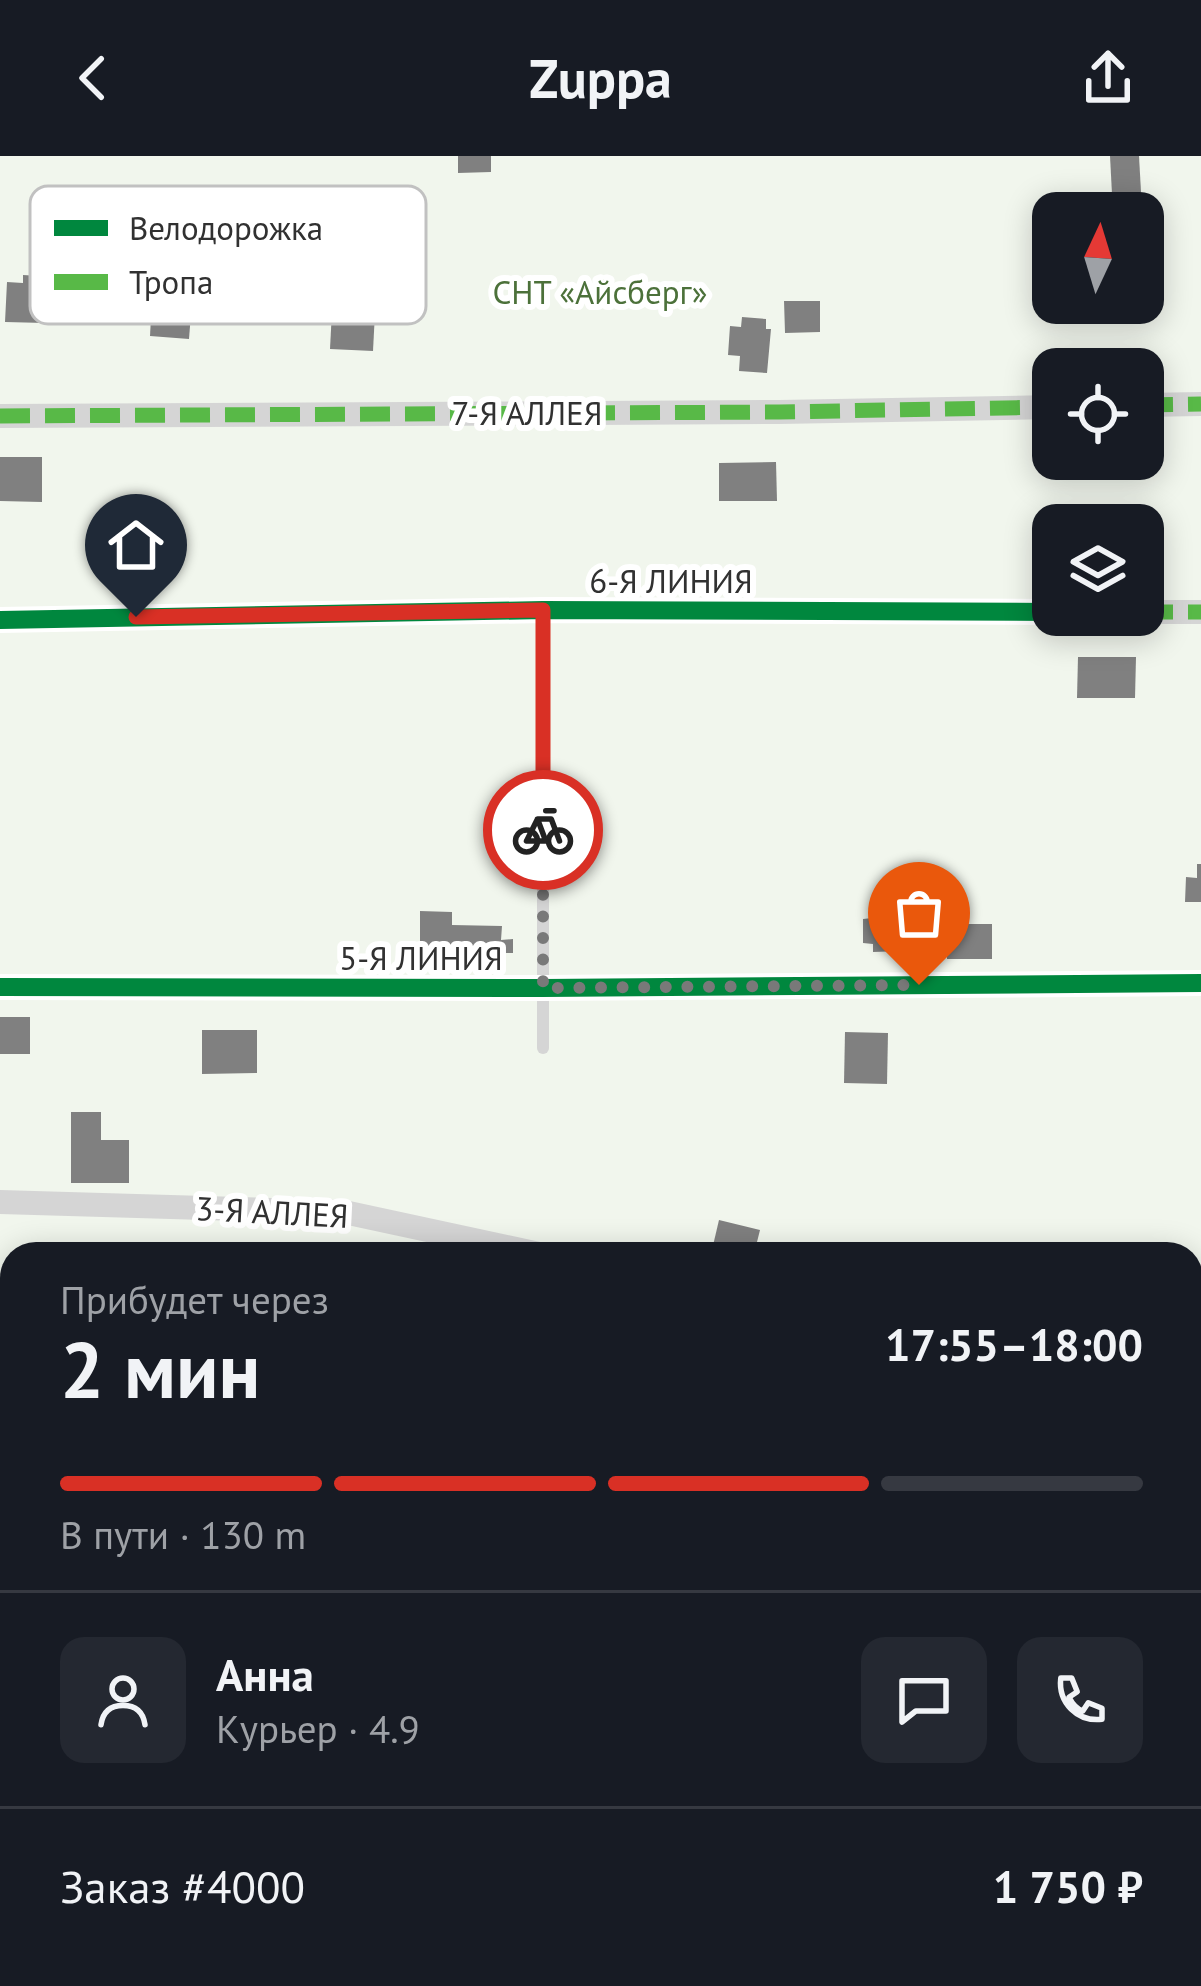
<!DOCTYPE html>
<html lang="ru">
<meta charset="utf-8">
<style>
:root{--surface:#171b24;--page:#242831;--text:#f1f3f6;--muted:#9ea1a6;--line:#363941;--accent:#d93025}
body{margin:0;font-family:"PT Sans",sans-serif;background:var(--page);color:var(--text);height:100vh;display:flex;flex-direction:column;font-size:45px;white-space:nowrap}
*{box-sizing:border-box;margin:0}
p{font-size:39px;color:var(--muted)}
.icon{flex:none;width:66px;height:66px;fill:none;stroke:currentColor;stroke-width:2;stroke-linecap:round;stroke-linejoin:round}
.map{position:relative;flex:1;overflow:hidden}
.details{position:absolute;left:0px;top:1086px;width:1203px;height:744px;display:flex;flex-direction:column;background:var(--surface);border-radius:36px 36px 0 0;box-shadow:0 6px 30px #0003}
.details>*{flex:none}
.needle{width:78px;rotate:4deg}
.buttons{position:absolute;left:1032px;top:36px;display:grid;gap:24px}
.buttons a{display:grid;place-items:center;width:132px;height:132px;border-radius:24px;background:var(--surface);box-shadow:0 6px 30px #0003;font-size:60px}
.pin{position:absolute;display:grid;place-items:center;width:102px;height:102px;color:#fff;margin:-123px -51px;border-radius:50% 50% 50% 0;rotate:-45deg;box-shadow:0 0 12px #0007}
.pin .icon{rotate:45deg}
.courier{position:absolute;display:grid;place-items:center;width:120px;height:120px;margin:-60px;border:9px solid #d93025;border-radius:50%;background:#fff;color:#222;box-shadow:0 3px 15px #0007}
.headline em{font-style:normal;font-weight:800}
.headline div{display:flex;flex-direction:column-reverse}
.headline{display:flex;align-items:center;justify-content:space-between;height:204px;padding:0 60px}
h1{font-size:78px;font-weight:800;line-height:90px}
.bar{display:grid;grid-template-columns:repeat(4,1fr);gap:18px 12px;align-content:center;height:144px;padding:0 60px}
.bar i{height:15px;border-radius:9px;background:var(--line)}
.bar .active{background:var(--accent)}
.bar p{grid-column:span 4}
.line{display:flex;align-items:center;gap:30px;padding:0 60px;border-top:3px solid var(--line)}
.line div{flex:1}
.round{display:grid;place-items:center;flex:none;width:126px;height:126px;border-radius:24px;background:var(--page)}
header{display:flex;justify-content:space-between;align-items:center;height:156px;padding:0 60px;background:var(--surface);font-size:54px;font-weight:800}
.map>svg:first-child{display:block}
.green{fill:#f1f6ed;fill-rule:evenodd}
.building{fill:#808080}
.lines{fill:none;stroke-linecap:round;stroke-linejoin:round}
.lane{stroke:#d5d5d5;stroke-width:12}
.street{stroke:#d5d5d5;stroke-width:24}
.quiet{stroke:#58b947;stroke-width:15;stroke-dasharray:30 15;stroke-linecap:butt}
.cycleway-casing{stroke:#fff;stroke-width:26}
.cycleway{stroke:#00873e;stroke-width:18}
.done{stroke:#797979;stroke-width:12;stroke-dasharray:0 21.6}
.route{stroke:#d93025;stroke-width:15}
.labels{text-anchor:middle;stroke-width:12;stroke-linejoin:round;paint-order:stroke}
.park-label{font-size:33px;fill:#4c713a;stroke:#fff}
.street-label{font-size:33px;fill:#313131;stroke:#fff}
.key{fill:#fff;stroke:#c1c1c1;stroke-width:3}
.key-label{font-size:33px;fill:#313131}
</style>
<header><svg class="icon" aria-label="back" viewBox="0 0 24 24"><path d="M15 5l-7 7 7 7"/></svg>Zuppa<svg class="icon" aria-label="share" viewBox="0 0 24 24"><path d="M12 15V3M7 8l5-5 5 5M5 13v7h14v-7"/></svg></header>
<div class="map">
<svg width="1201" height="1830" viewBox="0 0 1201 1830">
<rect width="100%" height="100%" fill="#fff"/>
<path class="green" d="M0,0H1201V1830H0ZM1053,57H1143V147H1053ZM1053,213H1143V303H1053ZM1053,369H1143V459H1053ZM12,1098H1191V1818H12Z"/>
<g class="building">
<polygon points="458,0 491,0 491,16 458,17"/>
<polygon points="1110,0 1139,0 1141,36 1112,38"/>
<polygon points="23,119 40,120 40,127 46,128 45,167 5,166 7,126 23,127"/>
<polygon points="333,135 376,137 373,195 330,193"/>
<polygon points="152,142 192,144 189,183 150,180"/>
<polygon points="784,145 820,145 820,176 785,177"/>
<polygon points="742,161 766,163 766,173 771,173 767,217 739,215 740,200 728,199 730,170 741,171"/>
<polygon points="0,301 42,301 42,346 0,345"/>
<polygon points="776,306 777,345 719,345 719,307"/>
<polygon points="1078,501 1136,501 1135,542 1077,542"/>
<polygon points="1197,708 1201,708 1201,746 1185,746 1186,721 1197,722"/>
<polygon points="872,752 902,752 903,795 873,796 873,788 863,787 863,763 872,762"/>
<polygon points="420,755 452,756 452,769 502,770 501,784 513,783 513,797 501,797 501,811 420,810"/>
<polygon points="933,768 992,768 992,803 947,803 947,794 933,794"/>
<rect x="0" y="861" width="30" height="37"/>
<polygon points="202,874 257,874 257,917 202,918"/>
<polygon points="845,876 888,877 887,928 844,927"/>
<polygon points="71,956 101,956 101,984 129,984 129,1027 71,1027"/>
<polygon points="719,1064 760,1074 754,1098 711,1098"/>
<polygon points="0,1344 12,1346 12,1394 0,1392"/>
<polygon points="8,1784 12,1785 12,1818 43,1818 40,1830 0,1828"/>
<polygon points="104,1818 116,1818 146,1825 145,1830 101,1830"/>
</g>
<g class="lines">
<polyline class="lane" points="543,892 543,455"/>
<g class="street">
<polyline points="1143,249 1201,248"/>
<polyline points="0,260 779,256 1053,251"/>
<polyline points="1143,456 1201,456"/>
<polyline points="0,464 543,454 1053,456"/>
<polyline points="0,831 543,832 1201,827"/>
<polyline points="0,1046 344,1056 539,1098"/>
<polyline points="1191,1237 1201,1239"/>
<polyline points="0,1413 12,1416"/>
<polyline points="1191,1668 1201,1670"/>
</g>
<g class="quiet">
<polyline points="1143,249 1201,248"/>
<polyline points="0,260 779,256 1053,251"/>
<polyline points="1143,456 1201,456"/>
</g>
<g class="cycleway-casing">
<g id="cycleway">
<polyline points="0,464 543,454 1053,456"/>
<polyline points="0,831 543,832 1201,827"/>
</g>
</g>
<use href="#cycleway" class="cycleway"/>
</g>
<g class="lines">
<polyline class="done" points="543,674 543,832 919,829"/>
<polyline class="route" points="136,461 543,454 543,674"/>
</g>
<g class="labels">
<g class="park-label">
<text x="600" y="148">СНТ «Айсберг»</text>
</g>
<g class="street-label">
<text x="527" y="269">7-Я АЛЛЕЯ</text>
<text x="671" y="437">6-Я ЛИНИЯ</text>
<text x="421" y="814">5-Я ЛИНИЯ</text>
<text transform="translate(272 1056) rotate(3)" y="12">3-Я АЛЛЕЯ</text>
</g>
</g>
<rect x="30" y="30" width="396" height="138" rx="18" class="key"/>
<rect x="54" y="64" width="54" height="16" fill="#00873e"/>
<rect x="54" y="118" width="54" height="16" fill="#58b947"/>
<g class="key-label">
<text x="129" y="84">Велодорожка</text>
<text x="129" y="138">Тропа</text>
</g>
</svg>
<div class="buttons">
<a><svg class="needle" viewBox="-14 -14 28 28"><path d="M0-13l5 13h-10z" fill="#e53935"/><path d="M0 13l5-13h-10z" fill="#9ea1a6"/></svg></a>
<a><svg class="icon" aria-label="locate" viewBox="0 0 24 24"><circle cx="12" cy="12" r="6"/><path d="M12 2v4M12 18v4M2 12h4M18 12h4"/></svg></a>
<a><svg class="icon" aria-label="layers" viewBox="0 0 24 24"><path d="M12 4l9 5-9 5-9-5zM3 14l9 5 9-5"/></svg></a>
</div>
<div class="pin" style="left:919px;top:829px;background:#ea580c"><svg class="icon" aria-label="bag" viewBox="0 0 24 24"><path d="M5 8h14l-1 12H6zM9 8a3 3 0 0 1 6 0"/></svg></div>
<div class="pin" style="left:136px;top:461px;background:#1f2937"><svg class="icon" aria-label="home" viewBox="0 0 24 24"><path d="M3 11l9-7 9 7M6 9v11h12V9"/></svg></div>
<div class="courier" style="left:543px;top:674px"><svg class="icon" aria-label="bike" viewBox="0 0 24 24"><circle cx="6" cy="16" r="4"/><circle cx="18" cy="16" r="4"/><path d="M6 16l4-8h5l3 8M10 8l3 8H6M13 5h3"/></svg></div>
<section class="details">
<div class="headline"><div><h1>2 мин</h1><p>Прибудет через</p></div><em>17:55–18:00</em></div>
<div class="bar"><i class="active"></i><i class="active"></i><i class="active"></i><i></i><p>В пути · 130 m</p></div>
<div class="line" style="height:216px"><a class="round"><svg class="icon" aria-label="person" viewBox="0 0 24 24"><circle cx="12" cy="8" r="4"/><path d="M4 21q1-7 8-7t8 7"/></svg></a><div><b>Анна</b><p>Курьер · 4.9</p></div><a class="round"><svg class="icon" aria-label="chat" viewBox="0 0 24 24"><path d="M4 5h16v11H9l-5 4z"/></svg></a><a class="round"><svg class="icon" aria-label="phone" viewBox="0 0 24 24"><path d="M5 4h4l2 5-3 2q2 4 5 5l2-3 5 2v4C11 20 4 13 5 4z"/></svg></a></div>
<div class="line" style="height:156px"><div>Заказ #4000</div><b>1 750 ₽</b></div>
</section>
</div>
